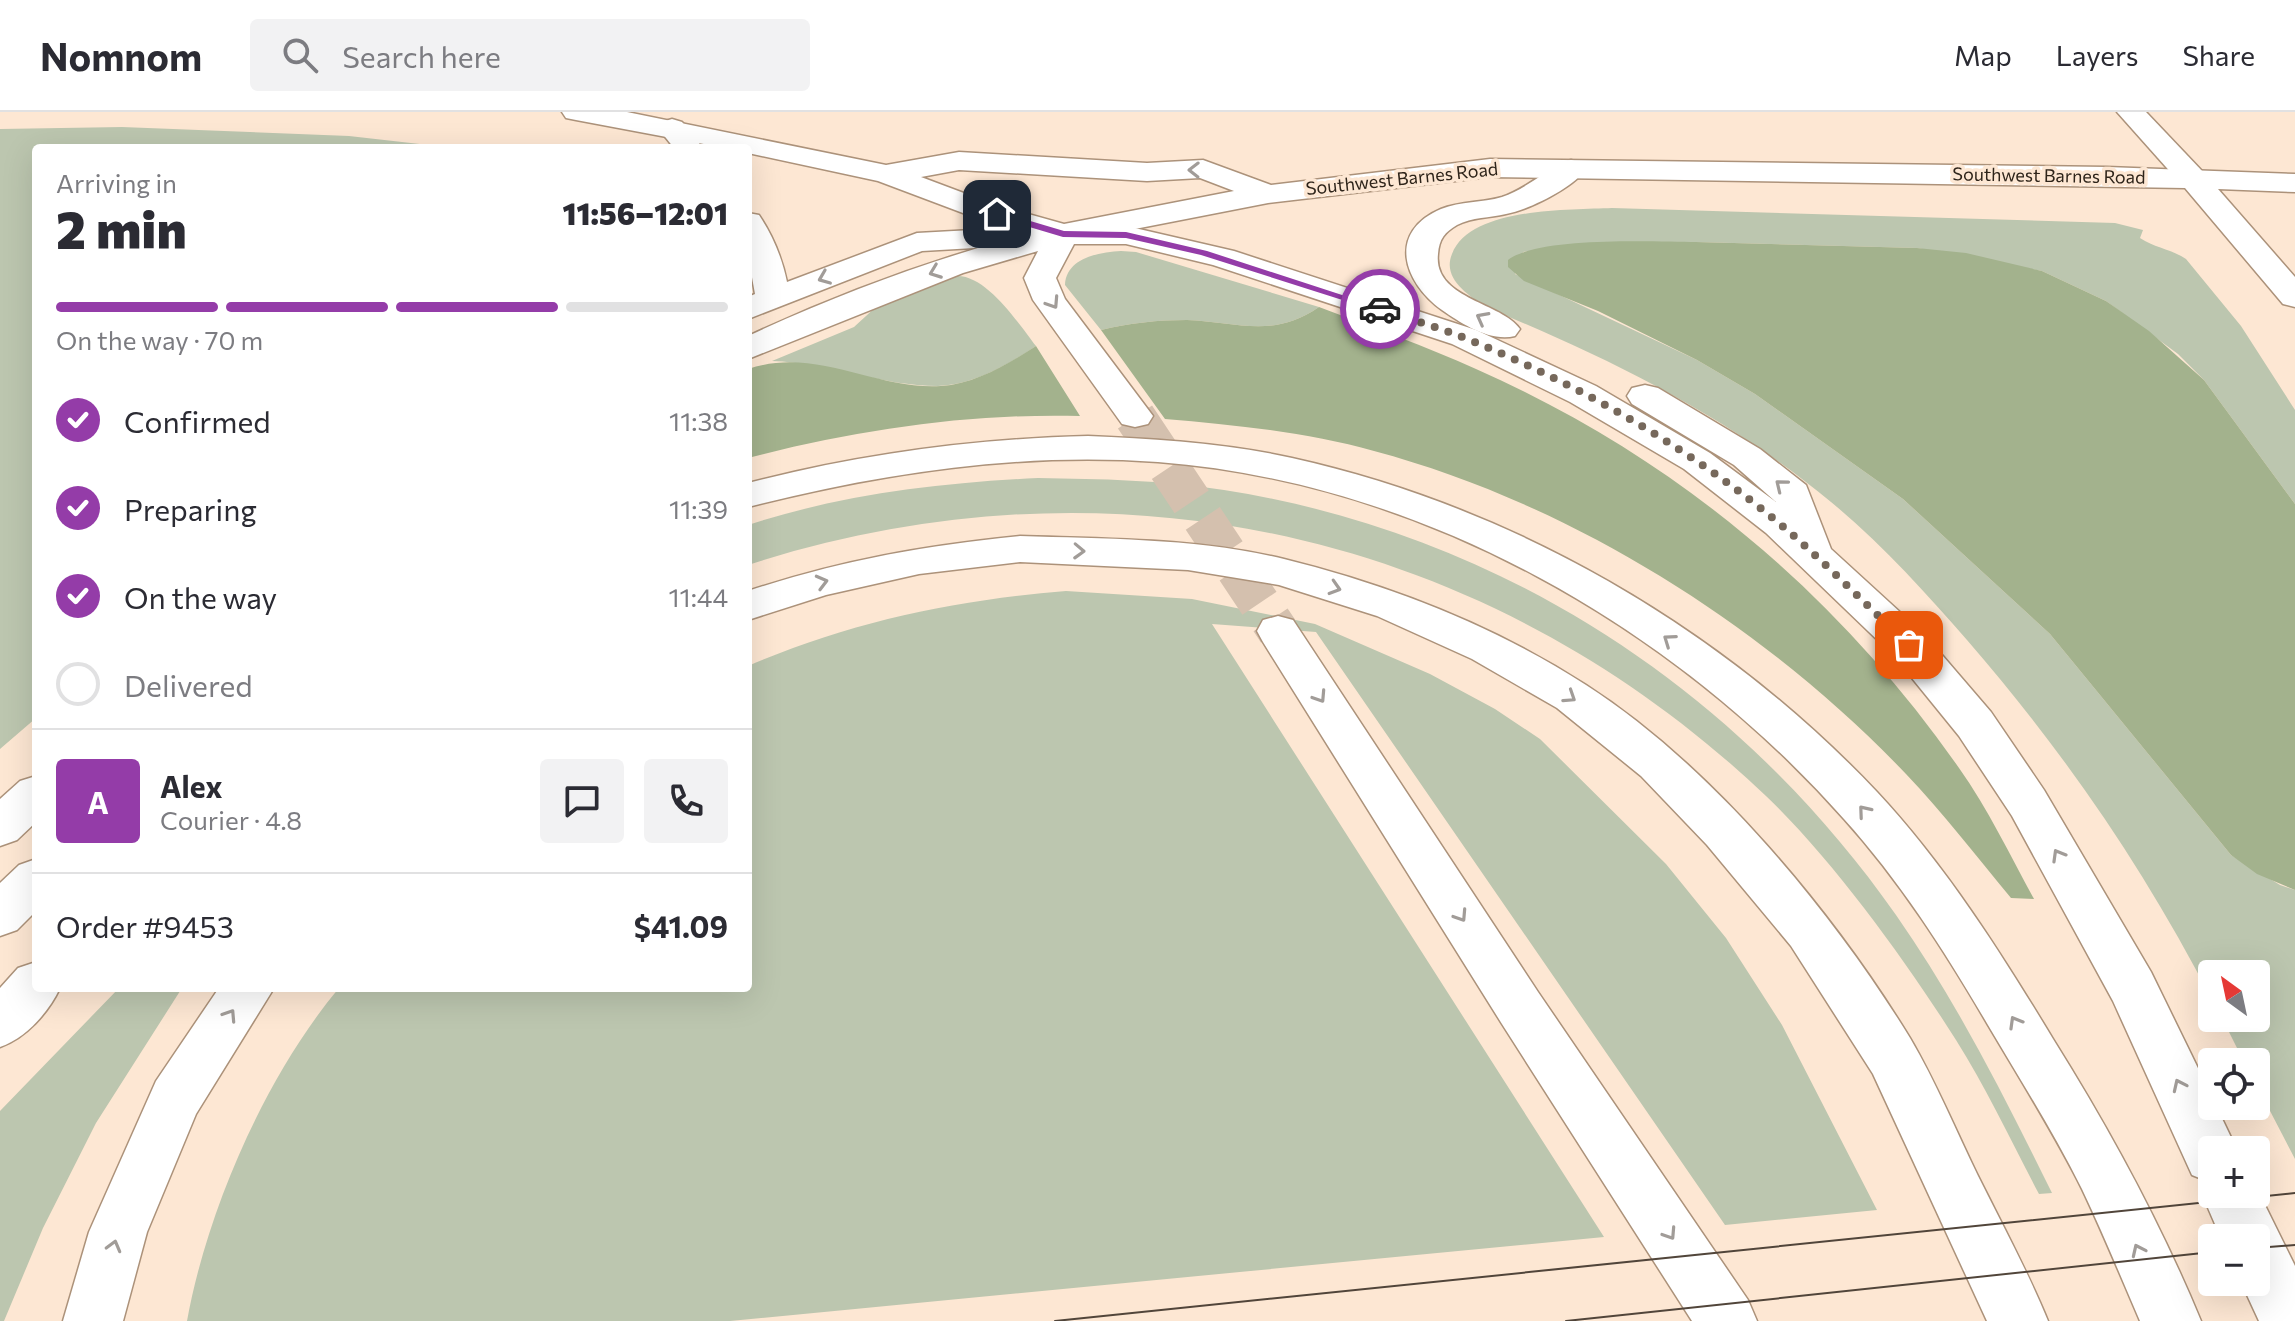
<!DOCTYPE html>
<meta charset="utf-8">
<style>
:root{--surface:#fff;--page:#f2f2f3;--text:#2b2b33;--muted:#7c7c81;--line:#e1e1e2;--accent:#943ca8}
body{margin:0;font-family:Commissioner,sans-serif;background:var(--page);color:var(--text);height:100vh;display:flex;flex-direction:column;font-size:30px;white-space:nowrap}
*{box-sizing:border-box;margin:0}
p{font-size:26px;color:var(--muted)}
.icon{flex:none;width:44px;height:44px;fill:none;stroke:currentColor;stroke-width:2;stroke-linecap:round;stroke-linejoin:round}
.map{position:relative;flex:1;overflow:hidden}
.drawer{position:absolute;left:32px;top:32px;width:720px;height:848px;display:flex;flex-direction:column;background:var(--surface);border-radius:8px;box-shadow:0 8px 32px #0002}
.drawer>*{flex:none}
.needle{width:52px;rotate:327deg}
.fabs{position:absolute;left:2198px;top:848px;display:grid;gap:16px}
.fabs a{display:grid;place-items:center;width:72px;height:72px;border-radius:8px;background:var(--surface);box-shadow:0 8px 32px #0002;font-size:40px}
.pin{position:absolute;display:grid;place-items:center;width:68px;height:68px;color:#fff;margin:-34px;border-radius:16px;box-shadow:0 4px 12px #0006}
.courier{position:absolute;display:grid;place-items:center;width:80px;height:80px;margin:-40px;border:6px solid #943ca8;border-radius:50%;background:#fff;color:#222;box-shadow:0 2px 10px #0007}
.headline em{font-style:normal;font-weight:800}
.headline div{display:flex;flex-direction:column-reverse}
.headline{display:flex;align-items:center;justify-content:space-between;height:136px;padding:0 24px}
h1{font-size:52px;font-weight:800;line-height:60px}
.bar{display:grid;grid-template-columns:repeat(4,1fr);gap:12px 8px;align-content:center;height:96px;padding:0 24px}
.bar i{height:10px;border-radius:6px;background:var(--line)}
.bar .on{background:var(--accent)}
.bar p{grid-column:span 4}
.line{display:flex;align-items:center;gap:20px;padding:0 24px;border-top:2px solid var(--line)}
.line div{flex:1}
.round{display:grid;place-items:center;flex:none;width:84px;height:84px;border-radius:8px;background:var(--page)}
ol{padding:0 24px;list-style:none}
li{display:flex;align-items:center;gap:24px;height:88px}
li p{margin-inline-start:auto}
li .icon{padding:8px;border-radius:50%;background:var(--accent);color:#fff;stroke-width:4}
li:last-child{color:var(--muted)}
li i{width:44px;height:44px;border:4px solid var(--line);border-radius:50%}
header{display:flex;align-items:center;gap:48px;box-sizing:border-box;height:112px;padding:0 40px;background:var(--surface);border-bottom:2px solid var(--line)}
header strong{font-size:38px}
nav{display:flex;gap:44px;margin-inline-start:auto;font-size:28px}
.search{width:560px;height:72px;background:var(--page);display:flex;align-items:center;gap:20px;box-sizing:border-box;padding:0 28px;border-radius:8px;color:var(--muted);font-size:30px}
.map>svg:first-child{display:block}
.green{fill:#bcc6af}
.forest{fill:#a3b28d}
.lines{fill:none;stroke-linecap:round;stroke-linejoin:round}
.highway-tunnel-far1{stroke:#d4c0ae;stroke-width:32;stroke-dasharray:32 16;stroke-linecap:butt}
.highway-tunnel{stroke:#d4c0ae;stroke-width:41;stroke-dasharray:41 20;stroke-linecap:butt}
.minor-casing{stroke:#ac927a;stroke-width:3}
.major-casing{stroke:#ac927a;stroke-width:3}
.highway-casing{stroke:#ac927a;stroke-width:3}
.minor{fill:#fff;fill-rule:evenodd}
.major{fill:#fff;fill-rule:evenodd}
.highway{fill:#fff;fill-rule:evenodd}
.tram{stroke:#51453a;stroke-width:2}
.oneway{stroke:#a19c98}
.route{fill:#943ca8}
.done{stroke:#76685b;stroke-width:8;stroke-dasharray:0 14.4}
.labels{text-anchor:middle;stroke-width:7;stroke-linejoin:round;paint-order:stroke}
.far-street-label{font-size:18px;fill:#2e241a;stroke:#fde7d3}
</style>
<header>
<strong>Nomnom</strong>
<div class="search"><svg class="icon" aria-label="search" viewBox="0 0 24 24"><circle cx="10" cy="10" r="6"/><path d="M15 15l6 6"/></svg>Search here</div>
<nav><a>Map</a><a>Layers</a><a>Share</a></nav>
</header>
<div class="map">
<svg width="2295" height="1209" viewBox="0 0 2295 1209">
<rect width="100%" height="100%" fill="#fde7d3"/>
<g class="green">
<polygon points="122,15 349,24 455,36 36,36 36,606 0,637 0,17"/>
<path d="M1612,96L2115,111L2143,118L2140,126C2155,136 2171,137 2186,147L2241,214L2295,298V392L2204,268L2178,242L2106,189L2042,159L1917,136L1696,130L1584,132L1523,140L1515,162L1697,248L1755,282L1903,387L2050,522L2231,743L2280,773L2295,778V1047L2256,972V950H2244L2222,906H2256V862H2212V888C2144,756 2064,640 1967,528C1925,480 1881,431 1831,390C1729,305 1607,245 1485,195C1467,182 1442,166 1452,142C1470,95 1569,98 1612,96Z"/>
<path d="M1121,139L1136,140L1319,195C1273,227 1238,210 1187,208C1157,208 1130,211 1101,218L1065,173C1066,146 1099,140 1121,139Z"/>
<path d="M956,164C986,162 1019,212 1036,234C1008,253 973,273 938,274C882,274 829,251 772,249L854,215L878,193Z"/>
<path d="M1038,366C1101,367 1162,368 1224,378C1499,421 1737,576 1896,803C1957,890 2005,986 2052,1081L2039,1082C2012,1031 1987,977 1956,928C1906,849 1833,748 1766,684C1489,420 1111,335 748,453V413C843,382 939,371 1038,366Z"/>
<path d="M1066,479L1192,487L1315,512L1430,562L1495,597L1540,627L1666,752L1726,826L1782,913L1877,1098L1725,1113L1316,520L1212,512L1604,1125L730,1209H187C207,1098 266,963 339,876H748V554C850,510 955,488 1066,479Z"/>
<polygon points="119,876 182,876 96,1011 43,1116 4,1209 0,1209 0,999"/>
</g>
<g class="forest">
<path d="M1696,130L1917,136L1966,141L2042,159L2106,189L2149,219L2204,268L2295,392V778L2257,762L2231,743L2050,522L1903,387L1755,282L1697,248L1598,199L1524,169L1508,155V148C1539,124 1654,130 1696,130Z"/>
<path d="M1319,195C1372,215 1425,234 1476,257C1673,344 1836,480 1959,656C1988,697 2010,743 2034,787L2011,786C1977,745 1943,701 1906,662C1765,514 1572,392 1374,339C1306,320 1235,313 1165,307L1101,218C1130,211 1157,208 1187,208C1238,210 1273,227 1319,195Z"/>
<path d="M1036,234L1080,304C969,301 856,318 748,346V257C816,234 874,278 941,274C975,272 1008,252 1036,234Z"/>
</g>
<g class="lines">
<polyline class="highway-tunnel-far1" points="1135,304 1137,307"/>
<polyline class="highway-tunnel" points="1135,305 1278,519"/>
<g class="minor-casing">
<g id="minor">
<polygon points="2117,0 2146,0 2204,61 2208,67 2204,73 2193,76 2182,73"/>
<polygon points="672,7 682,10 703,36 674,36 658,16 662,10"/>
<path d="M748,101L759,103C773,124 782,146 787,170L917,121L1063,113L1074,115L1079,122L1074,129L1063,131L922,139L748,207V185L755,182L748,143Z"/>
<polygon points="36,664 36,710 17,728 0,734 0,687 20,669"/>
</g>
</g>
<g class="major-casing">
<path id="major" d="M562,0H627L886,53L959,40L1147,51L1203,48L1271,73L1490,47L2107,55L2295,62V80L2218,77L2295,165V195L2283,192L2185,76L1490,65L1268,91L1063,131L971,104L878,69L748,41V36H725L576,8L566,6ZM959,58L1147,69L1200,66L1234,79L1064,112L993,92L921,65Z"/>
</g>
<g class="highway-casing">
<g id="highway">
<path d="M1571,48L1581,51L1586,57C1573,76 1528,98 1506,102C1490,106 1472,105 1457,113C1445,120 1439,127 1438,142C1433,187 1501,190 1520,217L1515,224C1490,230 1462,212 1442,198C1403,170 1387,120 1441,97C1461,89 1482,91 1502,85C1523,78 1542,62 1561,51Z"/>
<path d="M1063,113L1126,114L1234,139L1476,218L1596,274L1710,341L1776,390L1734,353L1632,292L1627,284L1632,276L1645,273L1658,276L1760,337L1806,373L1831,437L1924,522L1991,600L2044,678L2151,860L2212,985V994H2216L2237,1038H2212V1082H2256V1075L2295,1154V1209H2259L2241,1170H2256V1126H2221L2202,1082L2207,1069L2192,1063L2113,889L2012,704L1959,624L1894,544L1766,421L1684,357L1570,290L1452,232L1213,153L1126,132H1074L1056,166L1065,187L1153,304L1148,312L1135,315L1122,312L1033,188L1024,166L1038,139L963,161L748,247V224C849,177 955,139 1063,113Z"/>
<path d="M1088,324C1156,327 1225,331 1292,346C1513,395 1721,515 1877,680C1946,754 2001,841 2053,927C2110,1018 2160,1110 2201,1209H2140C2121,1165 2103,1121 2082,1077C2054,1021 2020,967 1988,913C1946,841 1900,769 1844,707C1671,512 1420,370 1158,350C1019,340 882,361 748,395V371C861,342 972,327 1088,324Z"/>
<path d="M1020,424C1108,427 1198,426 1284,447C1389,473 1495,514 1586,573C1712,654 1832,799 1910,926C1936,970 1956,1019 1978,1064C2002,1112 2028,1160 2048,1209H1987L1873,962L1791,834L1707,733L1641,664L1557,596L1472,547L1377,504L1279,473L1188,458L1020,450L919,462L826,483L748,508V479C842,448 922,434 1020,424Z"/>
<polygon points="1278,504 1293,508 1538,880 1748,1188 1757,1209 1692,1209 1502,912 1263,530 1257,519 1263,508"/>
<polygon points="36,747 36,799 17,818 0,824 0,771 19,753"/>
<path d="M36,850V876H60C48,901 26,926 0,935V876L18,856Z"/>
<polygon points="219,876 274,876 196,1002 147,1120 123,1209 63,1209 89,1120 156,969"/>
</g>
</g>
<use href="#minor" class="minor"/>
<use href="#major" class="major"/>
<use href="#highway" class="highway"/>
<g class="tram">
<polyline points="2256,1136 2295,1133"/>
<polyline points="1055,1209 2295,1081"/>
<polyline points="1566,1209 2212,1140"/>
</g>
</g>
<defs><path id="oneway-chevron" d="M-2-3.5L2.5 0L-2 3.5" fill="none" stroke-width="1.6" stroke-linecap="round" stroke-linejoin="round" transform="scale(2)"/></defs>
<g class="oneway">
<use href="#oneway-chevron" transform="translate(1194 58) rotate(-179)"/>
<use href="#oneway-chevron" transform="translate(935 160) rotate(159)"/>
<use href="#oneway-chevron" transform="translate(824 166) rotate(158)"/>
<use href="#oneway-chevron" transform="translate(1053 191) rotate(57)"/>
<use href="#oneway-chevron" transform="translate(1482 206) rotate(-152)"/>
<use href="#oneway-chevron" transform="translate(1781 373) rotate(-141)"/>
<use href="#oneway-chevron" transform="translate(1079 439) rotate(2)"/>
<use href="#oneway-chevron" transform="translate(822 470) rotate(-15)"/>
<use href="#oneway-chevron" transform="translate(1335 476) rotate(17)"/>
<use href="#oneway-chevron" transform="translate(1669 528) rotate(-145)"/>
<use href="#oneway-chevron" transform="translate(1320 585) rotate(57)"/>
<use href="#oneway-chevron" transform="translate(1570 585) rotate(33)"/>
<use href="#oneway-chevron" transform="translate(1864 699) rotate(-130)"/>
<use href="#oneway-chevron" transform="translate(2058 743) rotate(-120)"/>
<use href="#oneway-chevron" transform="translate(1461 804) rotate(57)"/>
<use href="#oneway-chevron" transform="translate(230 903) rotate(-57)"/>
<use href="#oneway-chevron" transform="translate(2015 910) rotate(-120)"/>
<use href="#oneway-chevron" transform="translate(2179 973) rotate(-115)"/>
<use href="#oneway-chevron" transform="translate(1670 1122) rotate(57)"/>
<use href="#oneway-chevron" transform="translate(114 1134) rotate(-75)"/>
<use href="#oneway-chevron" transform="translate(2138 1138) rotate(-115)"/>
</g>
<polygon class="route" points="997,99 1064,119 1126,120 1207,139 1385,197 1377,199 1201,143 1126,126 1063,125 993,104"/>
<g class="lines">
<path class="done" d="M1380,197C1409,207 1438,215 1467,227C1578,272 1688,335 1780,412C1825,450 1866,493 1909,533"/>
</g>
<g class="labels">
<g class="far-street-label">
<text transform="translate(2049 64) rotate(1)" y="6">Southwest Barnes Road</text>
<text transform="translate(1402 67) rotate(-6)" y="6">Southwest Barnes Road</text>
</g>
</g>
</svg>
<div class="fabs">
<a><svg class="needle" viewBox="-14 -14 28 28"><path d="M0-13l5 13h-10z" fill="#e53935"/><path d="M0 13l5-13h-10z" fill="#7c7c81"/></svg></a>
<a><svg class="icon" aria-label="locate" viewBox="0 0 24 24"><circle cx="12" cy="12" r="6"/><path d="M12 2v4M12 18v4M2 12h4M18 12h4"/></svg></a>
<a>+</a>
<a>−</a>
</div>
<div class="pin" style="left:1909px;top:533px;background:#ea580c"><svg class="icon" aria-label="bag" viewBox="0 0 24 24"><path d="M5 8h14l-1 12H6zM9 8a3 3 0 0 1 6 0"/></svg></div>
<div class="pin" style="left:997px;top:102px;background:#1f2937"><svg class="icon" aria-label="home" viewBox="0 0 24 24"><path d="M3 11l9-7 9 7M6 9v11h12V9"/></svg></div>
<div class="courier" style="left:1380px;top:197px"><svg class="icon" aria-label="car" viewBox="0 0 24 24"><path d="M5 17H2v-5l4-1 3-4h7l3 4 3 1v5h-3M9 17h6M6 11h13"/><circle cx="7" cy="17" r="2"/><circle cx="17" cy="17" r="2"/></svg></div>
<section class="drawer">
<div class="headline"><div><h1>2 min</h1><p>Arriving in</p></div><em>11:56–12:01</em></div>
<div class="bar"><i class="on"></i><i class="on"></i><i class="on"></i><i></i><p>On the way · 70 m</p></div>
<ol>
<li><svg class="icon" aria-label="check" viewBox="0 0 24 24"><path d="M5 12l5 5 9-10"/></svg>Confirmed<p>11:38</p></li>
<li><svg class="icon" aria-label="check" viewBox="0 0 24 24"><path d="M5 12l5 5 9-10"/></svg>Preparing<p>11:39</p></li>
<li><svg class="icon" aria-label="check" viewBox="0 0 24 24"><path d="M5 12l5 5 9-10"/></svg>On the way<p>11:44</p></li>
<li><i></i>Delivered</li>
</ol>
<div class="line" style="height:144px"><b class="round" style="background:var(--accent);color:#fff">A</b><div><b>Alex</b><p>Courier · 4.8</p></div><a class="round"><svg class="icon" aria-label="chat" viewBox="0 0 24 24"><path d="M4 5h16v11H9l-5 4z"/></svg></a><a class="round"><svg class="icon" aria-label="phone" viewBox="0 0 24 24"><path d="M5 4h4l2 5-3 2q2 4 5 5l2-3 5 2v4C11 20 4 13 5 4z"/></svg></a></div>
<div class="line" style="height:104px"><div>Order #9453</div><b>$41.09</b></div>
</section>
</div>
